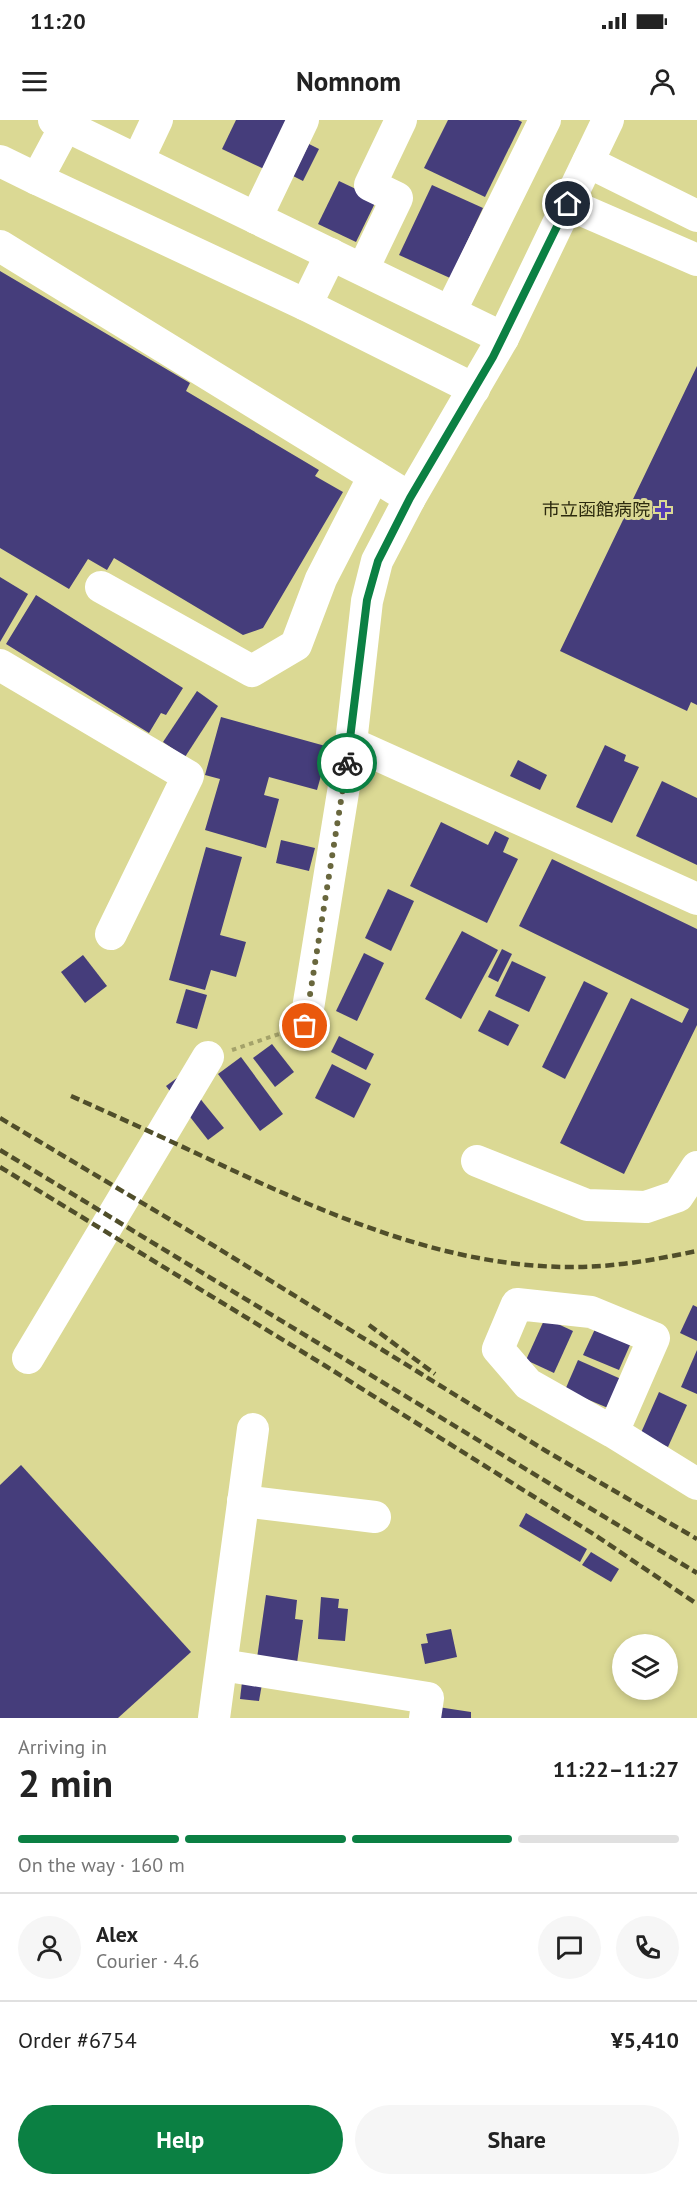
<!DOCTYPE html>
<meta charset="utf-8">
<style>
:root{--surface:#fff;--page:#f6f6f6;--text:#222;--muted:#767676;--line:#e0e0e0;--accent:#0b8043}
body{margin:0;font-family:"PT Sans","Noto Sans JP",sans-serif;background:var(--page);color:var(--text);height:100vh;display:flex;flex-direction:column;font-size:22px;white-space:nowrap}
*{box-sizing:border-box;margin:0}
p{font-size:20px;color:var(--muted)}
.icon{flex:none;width:33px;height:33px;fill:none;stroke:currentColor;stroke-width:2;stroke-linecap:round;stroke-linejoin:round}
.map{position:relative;height:1598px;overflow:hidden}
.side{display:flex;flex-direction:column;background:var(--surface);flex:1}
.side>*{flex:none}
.buttons{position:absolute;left:612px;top:1514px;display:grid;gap:12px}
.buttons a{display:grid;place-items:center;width:66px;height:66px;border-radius:50%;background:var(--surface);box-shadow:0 3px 9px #0003;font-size:30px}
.pin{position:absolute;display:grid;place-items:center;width:51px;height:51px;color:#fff;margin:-26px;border:3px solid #fff;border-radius:50%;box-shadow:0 2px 6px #0007}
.courier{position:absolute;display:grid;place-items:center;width:60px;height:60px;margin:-30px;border:4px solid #0b8043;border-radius:50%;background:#fff;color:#222;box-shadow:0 2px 8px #0007}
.summary em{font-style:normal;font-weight:700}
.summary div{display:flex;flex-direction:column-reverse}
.summary{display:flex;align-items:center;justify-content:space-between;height:102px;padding:0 18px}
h1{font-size:39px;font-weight:700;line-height:45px}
.bar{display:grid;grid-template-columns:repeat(4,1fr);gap:9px 6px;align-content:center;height:72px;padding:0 18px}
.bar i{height:8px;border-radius:4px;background:var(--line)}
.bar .current{background:var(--accent)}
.bar p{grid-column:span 4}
.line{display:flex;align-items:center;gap:15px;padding:0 18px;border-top:2px solid var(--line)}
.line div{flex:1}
.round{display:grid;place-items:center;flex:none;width:63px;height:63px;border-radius:32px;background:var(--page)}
.primary-button{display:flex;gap:12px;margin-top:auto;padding:12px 18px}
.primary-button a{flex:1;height:69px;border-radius:36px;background:var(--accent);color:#fff;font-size:24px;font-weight:700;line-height:69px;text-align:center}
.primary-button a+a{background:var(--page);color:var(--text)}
.status{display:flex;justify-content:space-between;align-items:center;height:42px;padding:0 30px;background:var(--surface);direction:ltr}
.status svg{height:16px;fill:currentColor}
header{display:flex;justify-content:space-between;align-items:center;height:78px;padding:0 18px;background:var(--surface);font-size:27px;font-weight:700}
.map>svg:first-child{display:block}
.building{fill:#453d7b}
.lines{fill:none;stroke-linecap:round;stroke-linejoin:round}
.path{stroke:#a4a26a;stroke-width:4;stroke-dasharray:4.5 4.5;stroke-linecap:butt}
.minor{stroke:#fff;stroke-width:32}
.rail{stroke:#504e2a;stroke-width:4.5;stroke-dasharray:9 4.5;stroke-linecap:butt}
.done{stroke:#69673d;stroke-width:6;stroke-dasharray:0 10.8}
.route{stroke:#0b8043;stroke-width:8}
.poi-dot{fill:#543bb3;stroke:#dbd994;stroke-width:2}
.labels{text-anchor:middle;stroke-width:6;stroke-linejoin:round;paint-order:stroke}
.poi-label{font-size:18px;fill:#2c2a0e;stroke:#dbd994;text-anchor:end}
</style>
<div class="status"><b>11:20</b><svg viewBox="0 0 49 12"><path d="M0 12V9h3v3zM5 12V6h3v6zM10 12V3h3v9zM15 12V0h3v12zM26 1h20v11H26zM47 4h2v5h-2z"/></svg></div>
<header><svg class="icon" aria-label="menu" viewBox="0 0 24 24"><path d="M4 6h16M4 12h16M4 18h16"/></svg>Nomnom<svg class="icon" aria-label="person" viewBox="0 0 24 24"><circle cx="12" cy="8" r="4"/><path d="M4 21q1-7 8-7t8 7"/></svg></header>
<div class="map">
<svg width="697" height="1598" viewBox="0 0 697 1598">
<rect width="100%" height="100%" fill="#dbd994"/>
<g class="building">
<polygon points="236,0 288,0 264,49 222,29"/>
<polygon points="448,0 518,0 522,2 485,77 424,48"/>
<polygon points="309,24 319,29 303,61 293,56"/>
<polygon points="339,61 377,79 356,122 318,104"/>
<polygon points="432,65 483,88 450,158 399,135"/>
<polygon points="0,151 190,263 186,271 319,350 315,356 343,372 263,508 243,515 114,438 107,450 88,439 69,469 0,428"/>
<polygon points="697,246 697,585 691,582 687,591 560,531"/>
<polygon points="0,457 28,474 0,522"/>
<polygon points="36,475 183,568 166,595 161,593 149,613 6,524"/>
<polygon points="197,571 218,586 185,637 163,622"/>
<polygon points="221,597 329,627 317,670 269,657 264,675 279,679 266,728 205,710 220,659 205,655"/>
<polygon points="605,625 626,635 624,641 639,647 612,703 576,687"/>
<polygon points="518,640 547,655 540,670 510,656"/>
<polygon points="662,661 697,678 697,745 636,716"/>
<polygon points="441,702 488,725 495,711 509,718 503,732 518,739 487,803 410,766"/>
<polygon points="281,720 315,728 309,751 276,743"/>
<polygon points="206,727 242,737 220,815 246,822 236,857 211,850 205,870 169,860"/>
<polygon points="552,739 697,809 697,905 624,1054 560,1023 631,878 682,903 689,889 519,806"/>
<polygon points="388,769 414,781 391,831 365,818"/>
<polygon points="462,811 498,830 461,899 425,879"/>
<polygon points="502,829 512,834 498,862 488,857"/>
<polygon points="364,833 384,843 357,901 336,891"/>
<polygon points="83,835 107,866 85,883 61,852"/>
<polygon points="512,841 546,857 529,892 495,876"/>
<polygon points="584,861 608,873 565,959 542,947"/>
<polygon points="186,869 207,875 197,909 176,903"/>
<polygon points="489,890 519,905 508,926 478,911"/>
<polygon points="339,916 374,934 366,950 331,932"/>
<polygon points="272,924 294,952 275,967 253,938"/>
<polygon points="241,937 283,994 260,1011 218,954"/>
<polygon points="332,944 371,964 354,998 315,978"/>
<polygon points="181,955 224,1008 208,1020 166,966"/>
<polygon points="693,1185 697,1187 697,1221 680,1213"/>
<polygon points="545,1198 573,1211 554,1253 526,1240"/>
<polygon points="595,1209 630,1225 619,1250 583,1235"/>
<polygon points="697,1230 697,1274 681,1267"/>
<polygon points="578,1240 621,1259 608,1288 565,1270"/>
<polygon points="659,1272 687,1285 668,1327 640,1315"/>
<polygon points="21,1345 191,1532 118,1598 0,1598 0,1365"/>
<polygon points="526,1393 587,1429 580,1442 519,1406"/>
<polygon points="591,1432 619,1449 611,1462 582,1445"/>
<polygon points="266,1475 297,1480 295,1499 303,1500 297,1543 257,1538"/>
<polygon points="321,1477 339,1479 338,1488 348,1489 345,1521 318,1519"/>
<polygon points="451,1509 457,1537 425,1544 421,1524 428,1523 426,1514"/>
<polygon points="242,1562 262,1564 259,1581 240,1579"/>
<polygon points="438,1587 471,1592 471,1598 437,1598"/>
</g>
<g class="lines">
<polyline class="path" points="232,930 279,914"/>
<g class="minor">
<polyline points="54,0 503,218"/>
<polyline points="138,40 157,0"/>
<polyline points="0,41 37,59 66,5"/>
<polyline points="588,42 697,96"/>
<polyline points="37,59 306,185 474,269"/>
<polyline points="568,84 697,140"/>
<polyline points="256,98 303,0"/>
<polyline points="0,126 410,378"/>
<polyline points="363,149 397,78 370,65 401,0"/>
<polyline points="306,185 331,134"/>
<polyline points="450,192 545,0"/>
<polyline points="101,467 252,551 296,525 321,459 374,356"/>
<polyline points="0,545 188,656 111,814"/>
<polyline points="351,623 697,779"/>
<polyline points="305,907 351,623 367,481 377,441 410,378 503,218 608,0"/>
<polyline points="477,1041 587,1085 646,1087 678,1076 697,1047"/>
<polyline points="28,1238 208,937"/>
<polyline points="613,1312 654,1218 591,1192 517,1184 498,1229 528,1264 613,1312 697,1364"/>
<polyline points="243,1381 375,1397"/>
<polyline points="222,1545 428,1578 425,1598"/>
<polyline points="214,1598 253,1309"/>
</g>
<g class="rail">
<path d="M71,976C125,1000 179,1025 232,1050C341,1100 453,1148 575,1147C616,1147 658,1139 697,1131"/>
<polyline points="0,998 211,1124 546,1331 697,1419"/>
<polyline points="0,1030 697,1453"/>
<polyline points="0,1047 324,1245 595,1415 697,1484"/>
<polyline points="369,1205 435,1254"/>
</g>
</g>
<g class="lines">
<polyline class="done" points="305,906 347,643"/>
<polyline class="route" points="347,643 367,480 378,441 410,378 493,237 568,84"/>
</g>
<path class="poi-dot" d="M660 381h6v6h6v6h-6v6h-6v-6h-6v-6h6z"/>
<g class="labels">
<g class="poi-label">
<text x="650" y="396">市立函館病院</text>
</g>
</g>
</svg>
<div class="buttons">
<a><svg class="icon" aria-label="layers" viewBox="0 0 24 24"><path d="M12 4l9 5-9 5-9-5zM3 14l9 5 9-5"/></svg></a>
</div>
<div class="pin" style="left:305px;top:906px;background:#ea580c"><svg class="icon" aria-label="bag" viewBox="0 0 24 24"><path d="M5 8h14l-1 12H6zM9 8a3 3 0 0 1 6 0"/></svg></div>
<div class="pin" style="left:568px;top:84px;background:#1f2937"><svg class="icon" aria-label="home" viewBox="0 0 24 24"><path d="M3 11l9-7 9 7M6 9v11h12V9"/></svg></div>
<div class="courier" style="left:347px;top:643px"><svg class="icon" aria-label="bike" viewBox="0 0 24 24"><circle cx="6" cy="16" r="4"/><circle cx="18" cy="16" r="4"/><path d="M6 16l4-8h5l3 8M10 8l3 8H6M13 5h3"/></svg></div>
</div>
<section class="side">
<div class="summary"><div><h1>2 min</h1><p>Arriving in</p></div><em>11:22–11:27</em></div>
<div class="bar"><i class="current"></i><i class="current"></i><i class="current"></i><i></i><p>On the way · 160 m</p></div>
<div class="line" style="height:108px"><a class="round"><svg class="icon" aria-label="person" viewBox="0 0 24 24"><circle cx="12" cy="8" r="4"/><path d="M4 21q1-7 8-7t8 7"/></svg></a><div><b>Alex</b><p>Courier · 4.6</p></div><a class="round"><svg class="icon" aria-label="chat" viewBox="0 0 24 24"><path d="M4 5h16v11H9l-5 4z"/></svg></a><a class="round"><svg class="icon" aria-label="phone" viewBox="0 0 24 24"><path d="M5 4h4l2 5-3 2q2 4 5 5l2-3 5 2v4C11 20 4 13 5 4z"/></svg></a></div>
<div class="line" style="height:78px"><div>Order #6754</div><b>¥5,410</b></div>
<div class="primary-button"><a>Help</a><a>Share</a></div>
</section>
